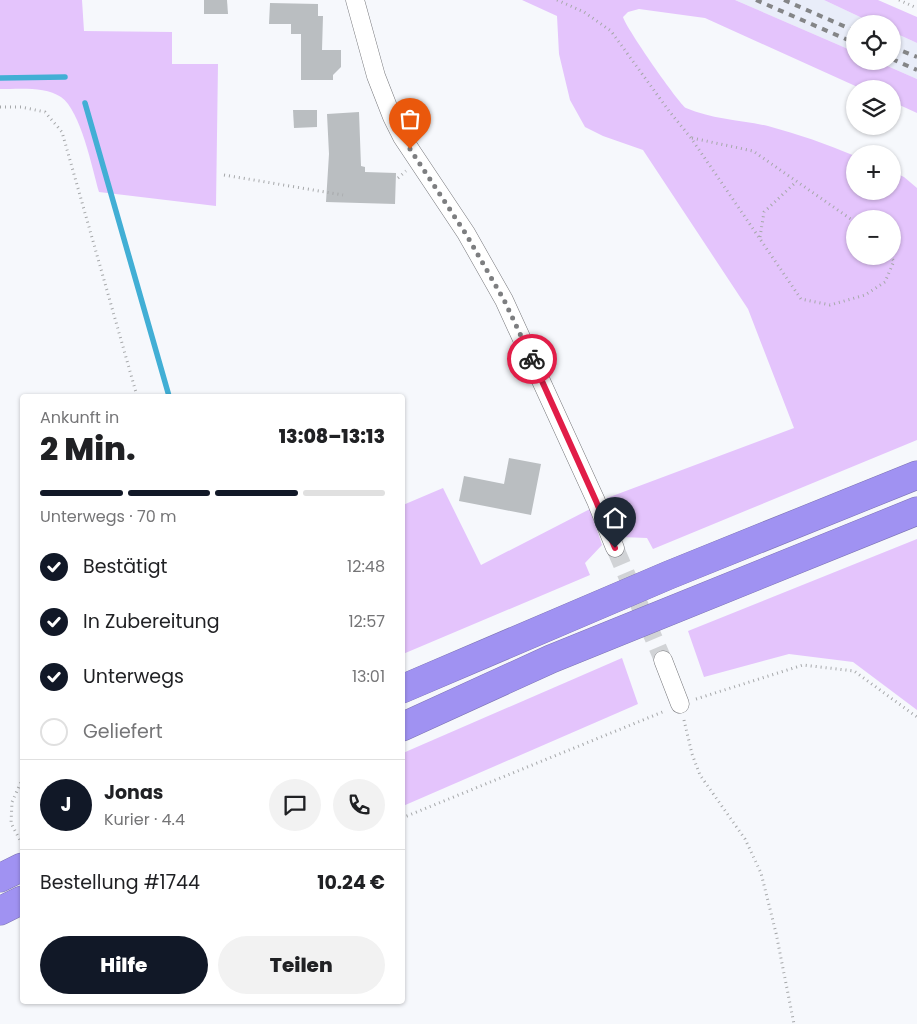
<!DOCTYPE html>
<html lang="de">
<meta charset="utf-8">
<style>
:root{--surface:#fff;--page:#f2f2f2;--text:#202124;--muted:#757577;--line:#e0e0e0;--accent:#111827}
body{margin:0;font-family:Poppins,sans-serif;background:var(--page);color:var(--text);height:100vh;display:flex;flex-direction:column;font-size:19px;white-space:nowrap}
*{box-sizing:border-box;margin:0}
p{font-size:16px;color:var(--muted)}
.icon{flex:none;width:28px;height:28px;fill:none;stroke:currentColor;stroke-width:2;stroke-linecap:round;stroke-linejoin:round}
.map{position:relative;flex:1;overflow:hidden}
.details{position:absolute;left:20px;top:394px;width:385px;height:610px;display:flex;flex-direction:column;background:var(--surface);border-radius:5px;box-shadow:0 1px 4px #0004}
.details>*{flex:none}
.controls{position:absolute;left:846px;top:15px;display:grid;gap:10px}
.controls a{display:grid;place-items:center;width:55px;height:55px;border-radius:50%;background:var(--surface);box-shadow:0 1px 4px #0004;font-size:25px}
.pin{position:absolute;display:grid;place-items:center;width:42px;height:42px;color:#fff;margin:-51px -21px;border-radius:50% 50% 50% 0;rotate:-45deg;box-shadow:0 0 5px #0007}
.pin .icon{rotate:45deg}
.courier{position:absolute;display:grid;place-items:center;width:50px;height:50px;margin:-25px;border:4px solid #e11d48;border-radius:50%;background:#fff;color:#222;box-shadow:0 1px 6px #0007}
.summary em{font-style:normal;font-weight:800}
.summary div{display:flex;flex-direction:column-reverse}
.summary{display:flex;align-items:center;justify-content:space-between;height:85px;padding:0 20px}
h1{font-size:32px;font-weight:800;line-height:38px}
.bar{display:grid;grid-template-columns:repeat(4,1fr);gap:8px 5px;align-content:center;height:60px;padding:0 20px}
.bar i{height:6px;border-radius:4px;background:var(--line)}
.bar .current{background:var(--accent)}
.bar p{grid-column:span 4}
.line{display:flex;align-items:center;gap:12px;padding:0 20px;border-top:1px solid var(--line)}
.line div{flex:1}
.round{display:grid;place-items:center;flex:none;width:52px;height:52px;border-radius:26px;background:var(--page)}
ol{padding:0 20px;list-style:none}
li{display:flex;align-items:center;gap:15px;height:55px}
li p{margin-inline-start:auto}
li .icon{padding:5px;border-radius:50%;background:var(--accent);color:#fff;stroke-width:4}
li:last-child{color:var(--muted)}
li i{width:28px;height:28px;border:2px solid var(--line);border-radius:50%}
.primary-button{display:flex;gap:10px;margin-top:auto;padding:10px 20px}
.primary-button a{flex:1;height:58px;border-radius:30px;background:var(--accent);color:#fff;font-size:20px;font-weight:800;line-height:58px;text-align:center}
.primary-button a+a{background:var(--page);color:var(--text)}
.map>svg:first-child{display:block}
.built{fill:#e9edf9}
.green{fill:#e4c4fc;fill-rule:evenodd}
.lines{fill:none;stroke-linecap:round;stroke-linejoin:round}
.stream{stroke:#42afd5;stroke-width:5.5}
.building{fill:#babec1}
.minor-tunnel{stroke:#d1d3d6;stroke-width:18;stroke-dasharray:18 9;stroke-linecap:butt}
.minor-casing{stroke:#76777b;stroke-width:19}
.motorway-casing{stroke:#7d74b3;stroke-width:29}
.path{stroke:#a6a8aa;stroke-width:3;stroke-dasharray:1 4;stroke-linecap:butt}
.minor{stroke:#fff;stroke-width:18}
.motorway{stroke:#a092f2;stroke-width:28}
.rail{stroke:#848587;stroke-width:4;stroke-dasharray:6 6;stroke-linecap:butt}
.done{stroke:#7d7e80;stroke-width:5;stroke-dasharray:0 9}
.route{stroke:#e11d48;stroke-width:6}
</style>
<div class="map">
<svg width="917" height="1024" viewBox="0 0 917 1024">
<rect width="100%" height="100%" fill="#f6f8fc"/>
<g class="built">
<polygon points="735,0 824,0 875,24 855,24 855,52"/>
<polygon points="893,32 917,43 917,79 876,61 892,61"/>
</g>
<g class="green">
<path d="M0,0H82L84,31L172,32V64H218L216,206L99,192C92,168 81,111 61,97C45,86 18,89 0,89Z"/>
<path d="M522,0H735L855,52V61H876L917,79V113L893,102L892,89H862L705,18L639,9L628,12L623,17C626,28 679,104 686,108C711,119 741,120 768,126C798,134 827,144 855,156V191H892L893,172L904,177L917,188V440L653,549L647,538L621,537L607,498L794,428L748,309L643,150L603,136L585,127L570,100L559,54L557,16ZM855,219H892V256H855Z"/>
<polygon points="824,0 878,0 917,17 917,43 893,32 892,24 875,24"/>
<polygon points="443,488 481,565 590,509 602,545 585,563 590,575 403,654 403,505"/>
<polygon points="917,539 917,710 853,662 789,654 704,677 688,631"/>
<polygon points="622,658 638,704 403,806 403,753"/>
</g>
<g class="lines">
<g class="stream">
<polyline points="0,78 65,77"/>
<polyline points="85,103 169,396"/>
</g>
</g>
<g class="building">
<polygon points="204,0 227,0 228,14 204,14"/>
<polygon points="270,3 318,4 318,16 323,16 322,50 341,50 341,67 333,75 333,80 301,80 301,34 291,34 291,24 269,24"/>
<polygon points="293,110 317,110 317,127 294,128"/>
<polygon points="359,112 361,166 365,167 365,172 396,173 395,204 326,202 329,154 327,114"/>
<polygon points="509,458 541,464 531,515 459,501 464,476 504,484"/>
</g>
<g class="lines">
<polyline class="minor-tunnel" points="615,548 663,660"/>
<g class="minor-casing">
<g id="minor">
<polyline points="355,0 376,76 392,117 402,137 466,233 504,300 596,501 615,548"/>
<polyline points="663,660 680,704"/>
</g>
</g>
<g class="motorway-casing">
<g id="motorway">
<polyline points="402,689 669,575 917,475"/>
<polyline points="402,727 551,659 917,511"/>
<polyline points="0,878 22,867"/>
<polyline points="0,911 22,900"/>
</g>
</g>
<g class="path">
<polyline points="557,0 584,12 611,31 669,111 691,138 801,299 830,305 865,295 885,282 894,261 890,256"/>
<polyline points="899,0 917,8"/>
<polyline points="0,107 21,107 45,112 62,132 137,396"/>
<polyline points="692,138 753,151 855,222"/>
<polyline points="224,175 343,195"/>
<polyline points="398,178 406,171"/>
<polyline points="760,237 764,212 796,182"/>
<polyline points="696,699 803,665 854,671 917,717"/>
<polyline points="684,720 692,754 700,775 745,839 761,873 776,933 794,1024"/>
<polyline points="402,818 665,711"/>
<polyline points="22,844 11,823 12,802 22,780"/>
</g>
<use href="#minor" class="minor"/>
<use href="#motorway" class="motorway"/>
<g class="rail">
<polyline points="756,0 855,43"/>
<polyline points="784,0 855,31"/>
<polyline points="892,47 917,57"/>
<polyline points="892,59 917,70"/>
</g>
</g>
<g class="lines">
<polyline class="done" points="410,149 466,234 504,300 532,359"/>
<polyline class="route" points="532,359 596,501 615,548"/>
</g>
</svg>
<div class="controls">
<a><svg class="icon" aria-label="locate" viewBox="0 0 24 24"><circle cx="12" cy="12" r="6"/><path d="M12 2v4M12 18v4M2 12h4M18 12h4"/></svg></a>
<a><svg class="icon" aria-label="layers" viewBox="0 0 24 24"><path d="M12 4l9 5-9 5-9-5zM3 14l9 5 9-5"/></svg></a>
<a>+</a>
<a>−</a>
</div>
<div class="pin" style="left:410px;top:149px;background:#ea580c"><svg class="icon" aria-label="bag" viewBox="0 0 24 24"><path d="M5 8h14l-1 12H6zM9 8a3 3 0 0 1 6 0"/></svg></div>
<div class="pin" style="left:615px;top:548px;background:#1f2937"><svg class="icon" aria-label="home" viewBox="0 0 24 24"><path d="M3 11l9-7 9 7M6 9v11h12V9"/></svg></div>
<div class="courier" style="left:532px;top:359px"><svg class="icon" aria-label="bike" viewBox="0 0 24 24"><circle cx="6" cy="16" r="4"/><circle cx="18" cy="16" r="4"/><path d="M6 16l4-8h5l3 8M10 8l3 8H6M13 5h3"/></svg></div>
<section class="details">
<div class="summary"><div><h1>2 Min.</h1><p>Ankunft in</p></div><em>13:08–13:13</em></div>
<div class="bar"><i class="current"></i><i class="current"></i><i class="current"></i><i></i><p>Unterwegs · 70 m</p></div>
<ol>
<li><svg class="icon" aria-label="check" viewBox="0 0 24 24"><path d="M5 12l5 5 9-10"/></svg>Bestätigt<p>12:48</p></li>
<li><svg class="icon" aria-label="check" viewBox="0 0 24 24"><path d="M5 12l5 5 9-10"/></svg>In Zubereitung<p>12:57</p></li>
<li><svg class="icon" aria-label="check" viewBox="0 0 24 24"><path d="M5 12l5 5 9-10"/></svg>Unterwegs<p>13:01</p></li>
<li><i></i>Geliefert</li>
</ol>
<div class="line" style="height:90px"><b class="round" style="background:var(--accent);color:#fff">J</b><div><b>Jonas</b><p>Kurier · 4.4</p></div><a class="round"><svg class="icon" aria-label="chat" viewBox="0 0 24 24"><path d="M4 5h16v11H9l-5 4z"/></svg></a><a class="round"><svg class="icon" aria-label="phone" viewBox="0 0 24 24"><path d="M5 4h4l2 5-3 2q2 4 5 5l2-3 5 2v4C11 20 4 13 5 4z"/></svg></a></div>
<div class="line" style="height:65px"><div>Bestellung #1744</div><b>10.24 €</b></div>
<div class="primary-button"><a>Hilfe</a><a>Teilen</a></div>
</section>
</div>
